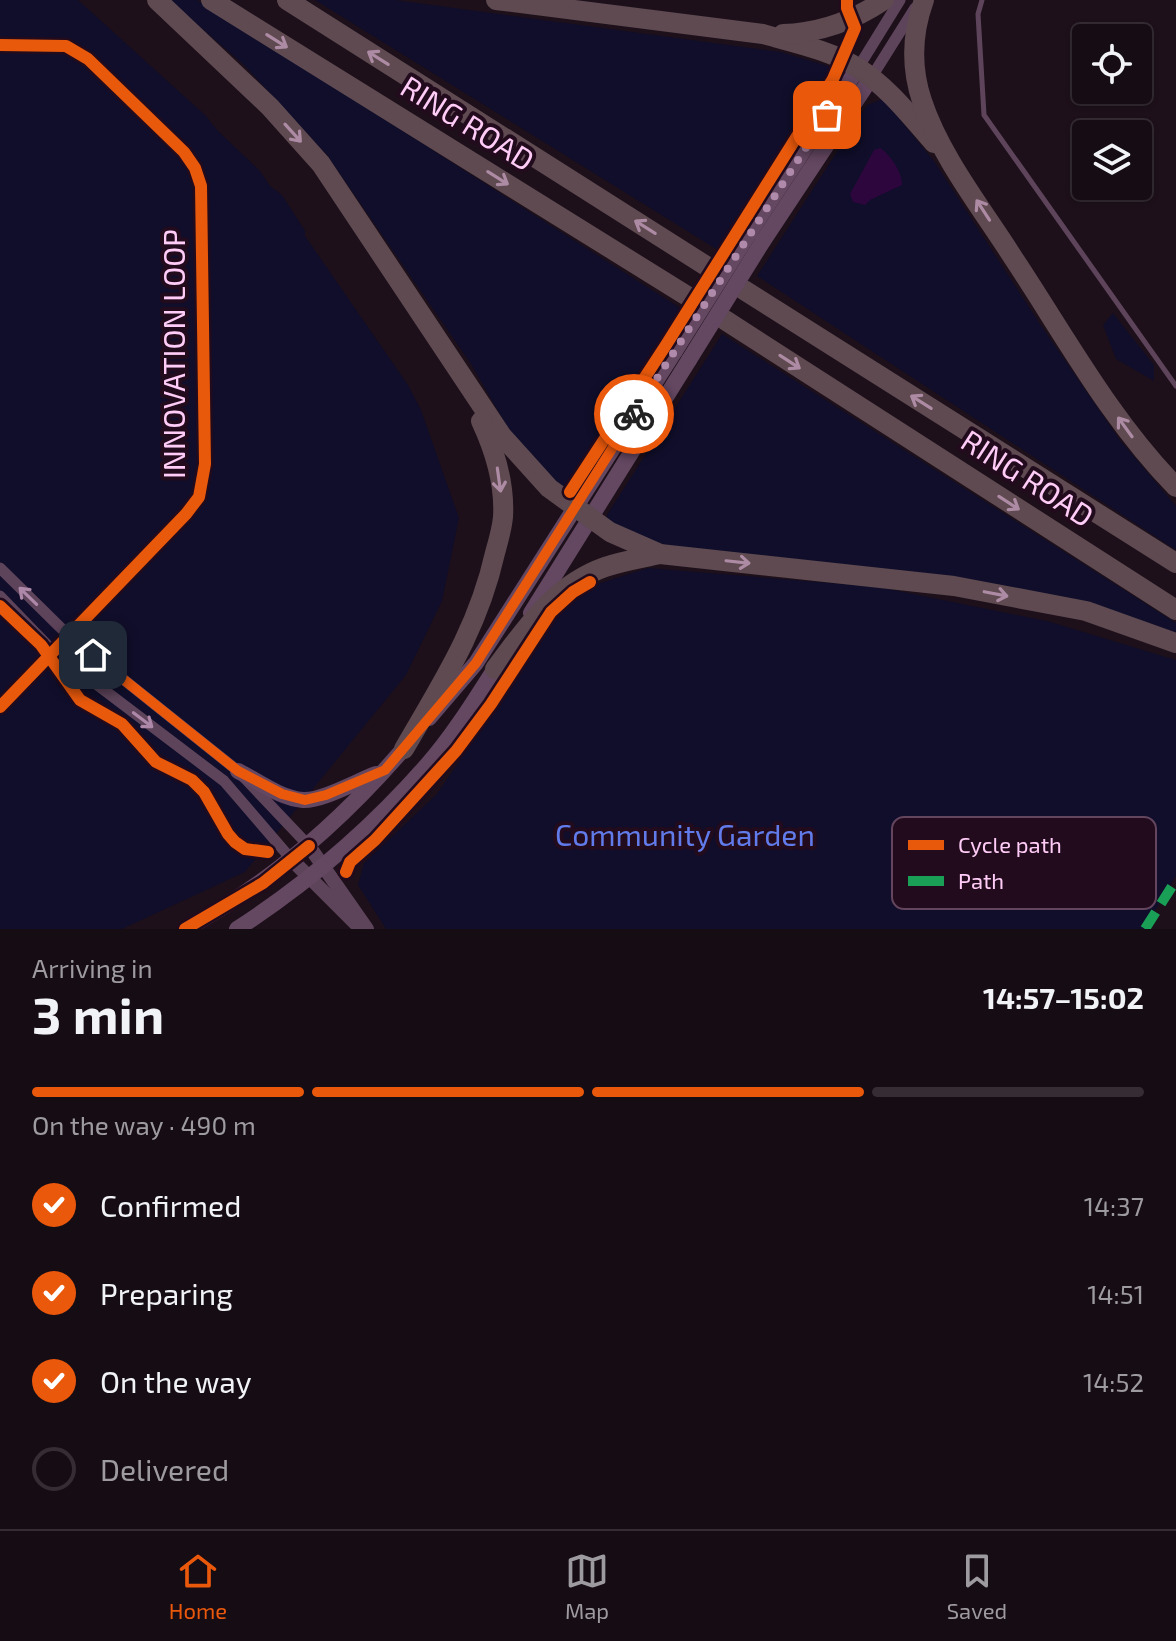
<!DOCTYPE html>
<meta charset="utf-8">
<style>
:root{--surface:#160c14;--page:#231a22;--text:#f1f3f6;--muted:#9e9ba0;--line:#352c34;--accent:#ea580c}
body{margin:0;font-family:"Exo 2",sans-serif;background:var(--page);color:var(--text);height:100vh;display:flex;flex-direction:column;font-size:30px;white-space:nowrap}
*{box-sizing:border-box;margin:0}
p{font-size:26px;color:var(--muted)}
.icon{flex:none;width:44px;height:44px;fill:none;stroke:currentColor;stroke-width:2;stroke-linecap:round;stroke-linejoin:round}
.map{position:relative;height:929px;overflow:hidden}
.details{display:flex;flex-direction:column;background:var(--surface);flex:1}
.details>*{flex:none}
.fabs{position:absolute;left:1072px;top:24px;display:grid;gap:16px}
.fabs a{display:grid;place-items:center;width:80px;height:80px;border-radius:8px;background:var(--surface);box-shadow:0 2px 6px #0004,0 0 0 2px var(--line);font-size:40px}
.pin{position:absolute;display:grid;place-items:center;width:68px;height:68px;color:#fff;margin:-34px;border-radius:16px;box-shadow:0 4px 12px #0006}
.courier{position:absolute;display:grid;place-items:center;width:80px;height:80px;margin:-40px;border:6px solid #ea580c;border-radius:50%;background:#fff;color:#222;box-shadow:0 2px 10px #0007}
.summary em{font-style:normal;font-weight:700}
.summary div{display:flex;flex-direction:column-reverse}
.summary{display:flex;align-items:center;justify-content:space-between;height:136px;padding:0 32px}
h1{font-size:52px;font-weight:700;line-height:60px}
.bar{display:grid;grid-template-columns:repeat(4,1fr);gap:12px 8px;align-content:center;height:96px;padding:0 32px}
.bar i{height:10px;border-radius:6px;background:var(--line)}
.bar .current{background:var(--accent)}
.bar p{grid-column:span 4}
ol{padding:0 32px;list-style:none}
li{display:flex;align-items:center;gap:24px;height:88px}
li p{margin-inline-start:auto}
li .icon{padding:8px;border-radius:50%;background:var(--accent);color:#fff;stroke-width:4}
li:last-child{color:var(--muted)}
li i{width:44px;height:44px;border:4px solid var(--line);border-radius:50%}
.dock{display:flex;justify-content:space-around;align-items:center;height:112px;border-top:2px solid var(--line);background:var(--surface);font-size:22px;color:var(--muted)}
.dock a{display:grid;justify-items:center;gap:4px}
.dock .current{color:var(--accent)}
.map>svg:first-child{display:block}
.green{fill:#100e2a}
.water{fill:#2c063d}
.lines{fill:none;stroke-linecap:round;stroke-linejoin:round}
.service{stroke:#5e445b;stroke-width:5}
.minor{stroke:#5e445b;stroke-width:11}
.tertiary{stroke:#5e445b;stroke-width:14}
.secondary{stroke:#644761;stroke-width:16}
.motorway{stroke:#5e4a50;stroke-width:20}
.secondary-bridge{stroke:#644761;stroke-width:16}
.quiet{stroke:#1a9f57;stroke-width:10;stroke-dasharray:20 10;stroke-linecap:butt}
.cycleway-casing{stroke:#220b1d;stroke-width:17}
.cycleway{stroke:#e8590c;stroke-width:12}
.oneway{stroke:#ae8ba4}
.oneway2{stroke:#ae88a9}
.done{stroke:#b08aaa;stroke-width:8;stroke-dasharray:0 14.4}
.route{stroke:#ea580c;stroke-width:10}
.labels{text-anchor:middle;stroke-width:8;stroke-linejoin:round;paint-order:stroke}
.street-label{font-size:30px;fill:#ffccf7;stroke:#220b1d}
.park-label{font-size:30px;fill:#617cea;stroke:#220b1d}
.key{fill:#220b1d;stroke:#64455e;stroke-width:2}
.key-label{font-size:22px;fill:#ffccf7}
</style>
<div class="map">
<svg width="1176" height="929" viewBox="0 0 1176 929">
<rect width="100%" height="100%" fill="#1d101a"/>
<g class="green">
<polygon points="0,0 78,0 206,116 218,131 260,171 270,186 282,195 305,231 305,236 408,385 421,410 459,518 442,601 406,675 245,872 122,929 0,929"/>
<polygon points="169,0 197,0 685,311 573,489 565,490 520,449 471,364 327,155 243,64"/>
<polygon points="315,0 395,0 781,52 831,67 835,80 721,252"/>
<polygon points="883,99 934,161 1040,324 1119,439 1176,506 1176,550 757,276 867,105"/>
<polygon points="1113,313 1154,365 1154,381 1116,359 1103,325"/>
<polygon points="722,334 1176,623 1176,639 1078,604 665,548 608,523 607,515"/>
<polygon points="648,568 879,587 1047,621 1176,660 1176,876 1144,929 386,929 358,885 364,863 437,794 562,609 594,585"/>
</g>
<path class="water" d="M880,148C890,154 903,173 902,185L870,200L865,205L853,202L850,194L874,150Z"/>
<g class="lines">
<polyline class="service" points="982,0 978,14 984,115 1176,386"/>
<g class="minor">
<polyline points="0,45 66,46 88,59 184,152 195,168 201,186 205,464 199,497 186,514 0,707"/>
<polyline points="858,68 900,0"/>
<polyline points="871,78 915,8"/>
<polyline points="0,568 68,635 238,771 309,846"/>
<polyline points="0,596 54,652 224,781 292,860"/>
</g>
<g class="tertiary">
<polyline points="309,846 367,929"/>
<polyline points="292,860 357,925"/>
</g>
<g class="secondary">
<polyline points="750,232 858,68"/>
<polyline points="763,241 871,78"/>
<polyline points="531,613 689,360"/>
<polyline points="429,718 476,663 675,351"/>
<path d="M238,771C258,781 280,798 303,800C322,801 357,781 376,774"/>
<path d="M185,929C274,882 347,816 412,739"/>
<path d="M237,929C308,883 371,829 427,765C455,733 478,695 501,659"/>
</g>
<g class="motorway">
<polyline points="157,0 270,107 321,164 502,436 549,488 610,532 660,554 954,586 1086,611 1176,643"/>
<polyline points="211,0 692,299"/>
<polyline points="287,0 711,269"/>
<path d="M496,0L763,34C794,43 830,50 858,68C888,87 911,117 934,143"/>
<path d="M924,0C912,33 911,68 922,101C940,156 983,210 1014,259C1065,336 1111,421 1176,487"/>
<path d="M783,34C821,33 853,21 884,0"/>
<polyline points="744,290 1176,563"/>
<polyline points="725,320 1176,610"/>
<path d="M495,669C526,628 554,585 605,567C623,561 642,558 660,554"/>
<path d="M404,749C442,683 478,629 495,553C498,542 502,529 503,517C505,484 495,451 481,421"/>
</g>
<g class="secondary-bridge">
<polyline points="675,351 750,232"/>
<polyline points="689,360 763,241"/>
</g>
<polyline class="quiet" points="1145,929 1176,880"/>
<g class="cycleway-casing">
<g id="cycleway">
<polyline points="0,45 66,46 88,59 184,152 195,168 201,186 205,464 199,497 186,514 0,707"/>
<polyline points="570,492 666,345 833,79 855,28 847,8 847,0"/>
<polyline points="0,606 41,645 80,700 122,724 156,762 192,780 204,792 228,834 235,842 245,849 268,852"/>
<polyline points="346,872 350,862 375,840 456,751 491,704 551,612 573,592 590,582"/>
<polyline points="185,929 263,883 309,846"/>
</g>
</g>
<use href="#cycleway" class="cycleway"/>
</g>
<defs><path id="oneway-shaft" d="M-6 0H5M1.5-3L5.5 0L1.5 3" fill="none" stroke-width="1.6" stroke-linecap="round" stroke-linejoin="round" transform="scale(2)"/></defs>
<g class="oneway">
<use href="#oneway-shaft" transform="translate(277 41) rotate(32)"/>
<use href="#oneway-shaft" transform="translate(378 58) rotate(-148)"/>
<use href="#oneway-shaft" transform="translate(293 133) rotate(48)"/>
<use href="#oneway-shaft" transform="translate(498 178) rotate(32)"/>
<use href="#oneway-shaft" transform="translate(983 210) rotate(-123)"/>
<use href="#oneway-shaft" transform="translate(645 227) rotate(-148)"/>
<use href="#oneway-shaft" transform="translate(790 362) rotate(33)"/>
<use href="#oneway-shaft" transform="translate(921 402) rotate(-148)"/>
<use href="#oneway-shaft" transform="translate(1125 427) rotate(-126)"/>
<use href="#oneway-shaft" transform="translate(499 480) rotate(82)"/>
<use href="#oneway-shaft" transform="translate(1009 503) rotate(33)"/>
<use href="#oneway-shaft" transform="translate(738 562) rotate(6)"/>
<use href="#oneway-shaft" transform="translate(996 594) rotate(11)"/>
</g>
<g class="oneway2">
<use href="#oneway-shaft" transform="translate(28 596) rotate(-136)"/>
<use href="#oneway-shaft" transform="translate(143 720) rotate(37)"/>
</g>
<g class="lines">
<polyline class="done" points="634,414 827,115"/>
<polyline class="route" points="93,655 238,771 282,794 305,800 326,795 385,770 476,663 634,414"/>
</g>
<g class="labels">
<g class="street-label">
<text transform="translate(467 124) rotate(32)" y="10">RING ROAD</text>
<text transform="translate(175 354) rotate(-90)" y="10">INNOVATION LOOP</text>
<text transform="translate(1027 479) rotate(33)" y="10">RING ROAD</text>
</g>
<g class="park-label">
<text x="685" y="846">Community Garden</text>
</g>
</g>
<rect x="892" y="817" width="264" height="92" rx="12" class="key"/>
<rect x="908" y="840" width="36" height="10" fill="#e8590c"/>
<rect x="908" y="876" width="36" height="10" fill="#1a9f57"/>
<g class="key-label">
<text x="958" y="853">Cycle path</text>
<text x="958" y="889">Path</text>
</g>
</svg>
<div class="fabs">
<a><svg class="icon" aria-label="locate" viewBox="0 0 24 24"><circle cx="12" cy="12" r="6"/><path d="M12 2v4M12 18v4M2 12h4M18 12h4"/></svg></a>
<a><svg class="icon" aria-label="layers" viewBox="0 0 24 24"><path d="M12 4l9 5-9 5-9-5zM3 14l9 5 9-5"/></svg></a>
</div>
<div class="pin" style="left:827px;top:115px;background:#ea580c"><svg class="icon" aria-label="bag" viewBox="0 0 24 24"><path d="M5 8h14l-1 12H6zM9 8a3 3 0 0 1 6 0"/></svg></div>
<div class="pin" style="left:93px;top:655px;background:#1f2937"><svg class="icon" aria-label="home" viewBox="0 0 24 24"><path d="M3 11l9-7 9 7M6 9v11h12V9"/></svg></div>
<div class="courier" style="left:634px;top:414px"><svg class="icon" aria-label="bike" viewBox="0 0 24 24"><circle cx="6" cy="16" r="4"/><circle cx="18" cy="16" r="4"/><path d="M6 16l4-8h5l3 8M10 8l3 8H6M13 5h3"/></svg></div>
</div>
<section class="details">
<div class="summary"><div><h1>3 min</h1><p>Arriving in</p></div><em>14:57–15:02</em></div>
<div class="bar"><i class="current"></i><i class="current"></i><i class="current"></i><i></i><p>On the way · 490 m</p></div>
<ol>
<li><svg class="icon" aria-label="check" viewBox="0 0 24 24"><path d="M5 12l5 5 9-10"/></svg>Confirmed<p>14:37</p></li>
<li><svg class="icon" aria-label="check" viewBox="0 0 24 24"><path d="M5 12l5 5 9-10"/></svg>Preparing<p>14:51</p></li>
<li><svg class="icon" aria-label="check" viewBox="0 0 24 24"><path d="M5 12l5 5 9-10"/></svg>On the way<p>14:52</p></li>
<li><i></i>Delivered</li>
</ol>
</section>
<nav class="dock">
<a class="current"><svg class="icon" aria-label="home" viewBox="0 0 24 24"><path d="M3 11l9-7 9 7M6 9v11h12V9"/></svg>Home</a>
<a><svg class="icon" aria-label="map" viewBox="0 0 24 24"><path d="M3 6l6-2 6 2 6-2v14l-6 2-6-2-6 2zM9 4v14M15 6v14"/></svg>Map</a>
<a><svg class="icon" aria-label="saved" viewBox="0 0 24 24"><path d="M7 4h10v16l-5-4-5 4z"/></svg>Saved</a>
</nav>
